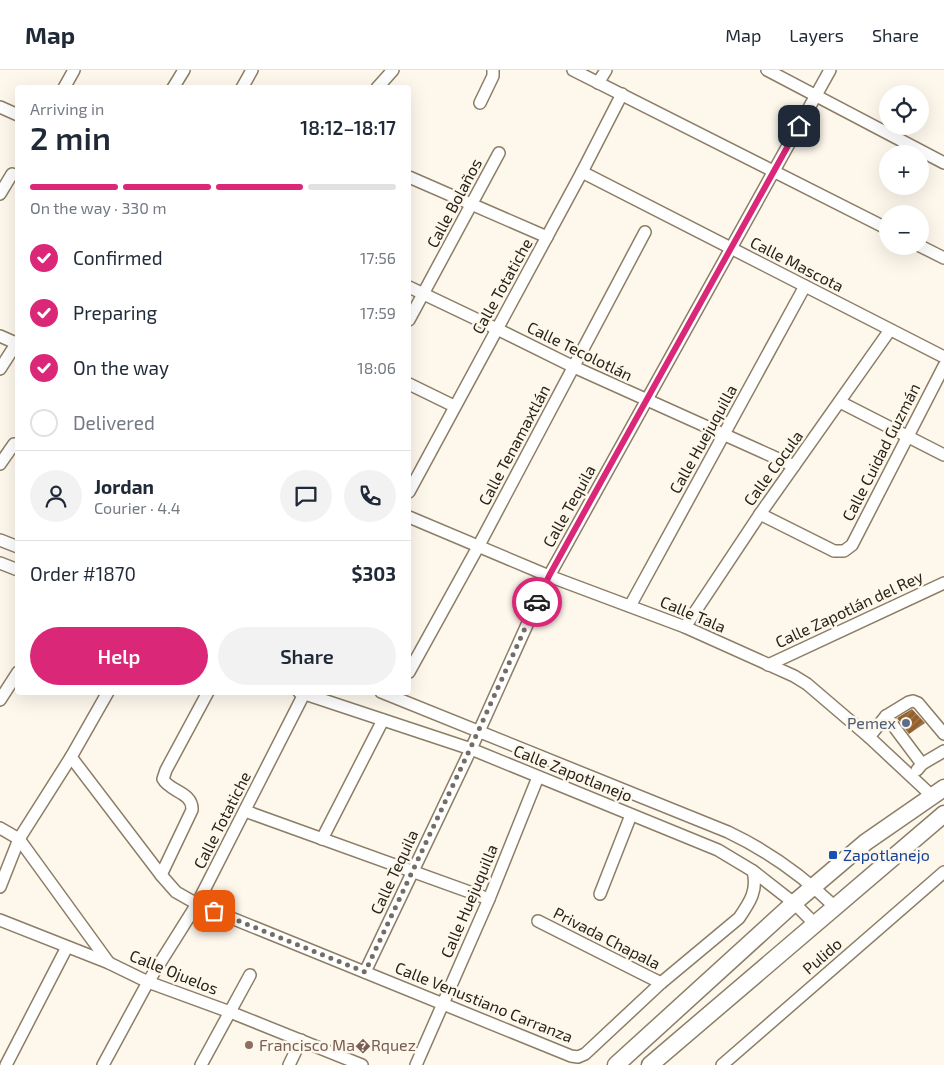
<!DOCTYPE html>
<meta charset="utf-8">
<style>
:root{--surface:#fff;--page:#f2f2f3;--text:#1f2937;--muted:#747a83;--line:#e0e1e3;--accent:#db2777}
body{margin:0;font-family:"Exo 2",sans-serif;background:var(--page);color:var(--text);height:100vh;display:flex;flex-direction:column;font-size:19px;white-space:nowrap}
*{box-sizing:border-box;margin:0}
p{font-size:16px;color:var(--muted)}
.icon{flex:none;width:28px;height:28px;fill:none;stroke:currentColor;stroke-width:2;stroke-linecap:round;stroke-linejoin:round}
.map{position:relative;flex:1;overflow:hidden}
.sheet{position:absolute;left:15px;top:15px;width:396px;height:610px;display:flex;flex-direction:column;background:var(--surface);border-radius:5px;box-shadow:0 5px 20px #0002}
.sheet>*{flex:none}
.tools{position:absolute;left:879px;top:15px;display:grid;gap:10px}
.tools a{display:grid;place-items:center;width:50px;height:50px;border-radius:50%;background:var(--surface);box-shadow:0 5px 20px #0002;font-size:25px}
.pin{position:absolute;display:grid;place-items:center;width:42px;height:42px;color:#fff;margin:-21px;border-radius:10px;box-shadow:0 2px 8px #0006}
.courier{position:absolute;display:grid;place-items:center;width:50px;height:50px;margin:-25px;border:4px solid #db2777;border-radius:50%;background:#fff;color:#222;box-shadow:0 1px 6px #0007}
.overview em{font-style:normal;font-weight:600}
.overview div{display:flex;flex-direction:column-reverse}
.overview{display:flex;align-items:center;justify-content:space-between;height:85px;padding:0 15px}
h1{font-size:32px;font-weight:600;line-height:38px}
.bar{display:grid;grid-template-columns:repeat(4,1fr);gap:8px 5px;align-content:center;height:60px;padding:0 15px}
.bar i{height:6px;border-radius:4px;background:var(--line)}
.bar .current{background:var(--accent)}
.bar p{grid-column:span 4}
.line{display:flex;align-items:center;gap:12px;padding:0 15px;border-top:1px solid var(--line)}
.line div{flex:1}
.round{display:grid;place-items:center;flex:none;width:52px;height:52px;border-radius:26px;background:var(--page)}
ol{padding:0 15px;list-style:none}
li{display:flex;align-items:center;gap:15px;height:55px}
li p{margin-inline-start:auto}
li .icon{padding:5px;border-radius:50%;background:var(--accent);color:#fff;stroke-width:4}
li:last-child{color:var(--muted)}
li i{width:28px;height:28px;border:2px solid var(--line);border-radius:50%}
.action{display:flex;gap:10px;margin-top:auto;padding:10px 15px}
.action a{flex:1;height:58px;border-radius:30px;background:var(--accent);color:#fff;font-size:20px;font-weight:600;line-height:58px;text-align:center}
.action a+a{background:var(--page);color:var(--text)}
header{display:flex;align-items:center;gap:30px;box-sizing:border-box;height:70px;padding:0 25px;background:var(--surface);border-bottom:1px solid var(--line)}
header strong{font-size:24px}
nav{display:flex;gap:28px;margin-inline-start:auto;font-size:18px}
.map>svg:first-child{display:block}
.building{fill:url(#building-hatch)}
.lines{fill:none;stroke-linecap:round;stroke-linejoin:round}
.minor-casing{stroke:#8b7e65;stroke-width:14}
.highway-casing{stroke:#8b7e65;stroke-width:19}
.minor{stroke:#fff;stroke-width:11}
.highway{stroke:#fff;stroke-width:16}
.done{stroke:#736d63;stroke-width:5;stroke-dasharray:0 9}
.route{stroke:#db2777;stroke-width:6}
.service-dot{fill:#5c6f8a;stroke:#fdf7ec;stroke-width:2}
.transit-dot{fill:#1a4fb4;stroke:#fdf7ec;stroke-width:2}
.education-dot{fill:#8d6e63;stroke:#fdf7ec;stroke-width:2}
.labels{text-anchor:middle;stroke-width:5;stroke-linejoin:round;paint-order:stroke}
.street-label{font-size:16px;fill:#282319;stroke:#fdf7ec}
.service-label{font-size:16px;fill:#4e5e75;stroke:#fdf7ec;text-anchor:end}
.transit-label{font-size:16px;fill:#164399;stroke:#fdf7ec;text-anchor:start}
.education-label{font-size:16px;fill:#785e54;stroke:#fdf7ec;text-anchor:start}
</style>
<header>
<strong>Map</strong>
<nav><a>Map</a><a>Layers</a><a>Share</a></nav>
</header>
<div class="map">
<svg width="944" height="995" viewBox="0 0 944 995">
<defs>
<pattern id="building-hatch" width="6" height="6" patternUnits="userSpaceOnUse" patternTransform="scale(1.25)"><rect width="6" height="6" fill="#94602c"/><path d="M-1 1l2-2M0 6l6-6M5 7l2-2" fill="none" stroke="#a17c57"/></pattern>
</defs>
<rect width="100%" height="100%" fill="#fdf7ec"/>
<polygon class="building" points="912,639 925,653 909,664 897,648"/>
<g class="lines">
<g class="minor-casing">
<g id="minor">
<polyline points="573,0 888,159"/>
<polyline points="767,0 944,93"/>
<polyline points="598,13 606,0"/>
<polyline points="64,18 74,0"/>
<polyline points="173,18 184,0"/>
<polyline points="242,18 252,0"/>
<polyline points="377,18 393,0"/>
<polyline points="480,33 493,6 493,0"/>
<polyline points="0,37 18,45"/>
<polyline points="582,102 944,287"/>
<polyline points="409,107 547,167"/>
<polyline points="0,124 12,104"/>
<polyline points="920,176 944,188"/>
<polyline points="409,217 497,259 574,297 794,396"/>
<polyline points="409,250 499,83"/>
<polyline points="0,266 18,274"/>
<polyline points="0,299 18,271"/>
<polyline points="409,314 454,336"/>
<polyline points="840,332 944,385"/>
<polyline points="0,394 14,374 18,374"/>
<polyline points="409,422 582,102 622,24"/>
<polyline points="760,444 834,481 844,481 852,475 944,296"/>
<polyline points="409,447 549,506 685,557 794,606 807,614 869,667 931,725"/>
<polyline points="0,470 18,477"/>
<polyline points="0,493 18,500"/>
<polyline points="630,536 805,216"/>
<polyline points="685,557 760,444 890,260"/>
<polyline points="768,595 944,513"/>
<polyline points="409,602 478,477 645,162"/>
<polyline points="299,622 471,679 718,780 753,801 794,833 815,854"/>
<path d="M381,622L728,762C768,781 803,806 835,837"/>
<polyline points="0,630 18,602"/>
<polyline points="869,667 886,646"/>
<path d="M71,687L161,805L176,822L197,834L571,986L578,987L585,984L661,913L739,848C750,832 758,820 753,801"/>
<polyline points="922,694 886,646 909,632 913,631 918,633 944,664"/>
<polyline points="917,700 922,694 944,681"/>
<polyline points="245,741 489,829"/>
<polyline points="0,758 19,769 109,893"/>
<polyline points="322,769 383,650"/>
<path d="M161,805L192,740C193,722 170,722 163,709L166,700L208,622"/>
<polyline points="0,817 19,769 71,687 108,622"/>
<polyline points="600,824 631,745"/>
<polyline points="0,850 109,893 148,912 230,942 362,995"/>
<polyline points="538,851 661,913"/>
<polyline points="365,902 471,679 549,506 830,0"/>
<polyline points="6,995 67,877"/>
<polyline points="103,995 148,912 197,834 305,622"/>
<polyline points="201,995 250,905"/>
<polyline points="289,995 301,970"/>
<polyline points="416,995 489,829 538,707"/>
<polyline points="722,995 944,802"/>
</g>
</g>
<g class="highway-casing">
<g id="highway">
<polyline points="616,995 794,833 866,772 944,718"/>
<polyline points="650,995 944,744"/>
</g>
</g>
<use href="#minor" class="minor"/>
<use href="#highway" class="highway"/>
</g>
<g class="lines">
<polyline class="done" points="214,841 365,902 470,679 537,532"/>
<polyline class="route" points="537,532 549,506 602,410 799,56"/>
</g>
<circle class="service-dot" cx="906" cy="653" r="5"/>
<rect class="transit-dot" x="828" y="780" width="10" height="10" rx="2.5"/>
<circle class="education-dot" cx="249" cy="975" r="5"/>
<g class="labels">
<g class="street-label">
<text transform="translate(454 133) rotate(-62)" y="6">Calle Bolaños</text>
<text transform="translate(797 194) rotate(27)" y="6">Calle Mascota</text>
<text transform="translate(502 216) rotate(-61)" y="6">Calle Totatiche</text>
<text transform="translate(580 281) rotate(26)" y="6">Calle Tecolotlán</text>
<text transform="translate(703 369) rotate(-61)" y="6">Calle Huejuquilla</text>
<text transform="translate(514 375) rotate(-62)" y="6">Calle Tenamaxtlán</text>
<text transform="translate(881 382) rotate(-63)" y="6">Calle Cuidad Guzmán</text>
<text transform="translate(773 398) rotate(-54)" y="6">Calle Cocula</text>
<text transform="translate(569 436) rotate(-61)" y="6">Calle Tequila</text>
<text transform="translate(849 539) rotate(-25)" y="6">Calle Zapotlán del Rey</text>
<text transform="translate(693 544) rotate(23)" y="6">Calle Tala</text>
<text transform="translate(573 703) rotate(22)" y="6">Calle Zapotlanejo</text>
<text transform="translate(222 750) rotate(-63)" y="6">Calle Totatiche</text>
<text transform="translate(394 802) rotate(-65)" y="6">Calle Tequila</text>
<text transform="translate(469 831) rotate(-67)" y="6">Calle Huejuquilla</text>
<text transform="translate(607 868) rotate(27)" y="6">Privada Chapala</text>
<text transform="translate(822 886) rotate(-41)" y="6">Pulido</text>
<text transform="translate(174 902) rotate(22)" y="6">Calle Ojuelos</text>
<text transform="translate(484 932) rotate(22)" y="6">Calle Venustiano Carranza</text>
</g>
<g class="service-label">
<text x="896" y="659">Pemex</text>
</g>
<g class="transit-label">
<text x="843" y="791">Zapotlanejo</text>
</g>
<g class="education-label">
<text x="259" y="981">Francisco Ma�Rquez</text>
</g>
</g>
</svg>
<div class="tools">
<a><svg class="icon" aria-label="locate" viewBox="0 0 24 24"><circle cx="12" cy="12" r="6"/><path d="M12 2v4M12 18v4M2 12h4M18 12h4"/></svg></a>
<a>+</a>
<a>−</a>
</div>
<div class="pin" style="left:214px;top:841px;background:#ea580c"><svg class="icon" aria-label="bag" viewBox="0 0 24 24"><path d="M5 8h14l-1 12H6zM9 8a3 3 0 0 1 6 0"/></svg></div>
<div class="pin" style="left:799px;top:56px;background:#1f2937"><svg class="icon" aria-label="home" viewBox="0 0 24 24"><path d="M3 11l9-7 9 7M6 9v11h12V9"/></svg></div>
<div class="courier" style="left:537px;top:532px"><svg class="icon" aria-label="car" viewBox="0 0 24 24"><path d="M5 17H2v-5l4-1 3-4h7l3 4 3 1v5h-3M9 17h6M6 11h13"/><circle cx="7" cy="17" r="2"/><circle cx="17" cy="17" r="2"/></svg></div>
<section class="sheet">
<div class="overview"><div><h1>2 min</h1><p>Arriving in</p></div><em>18:12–18:17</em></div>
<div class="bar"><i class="current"></i><i class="current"></i><i class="current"></i><i></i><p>On the way · 330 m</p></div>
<ol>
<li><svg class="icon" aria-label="check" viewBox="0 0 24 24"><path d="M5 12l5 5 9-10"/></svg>Confirmed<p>17:56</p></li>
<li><svg class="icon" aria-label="check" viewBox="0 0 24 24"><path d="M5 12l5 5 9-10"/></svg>Preparing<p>17:59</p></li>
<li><svg class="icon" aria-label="check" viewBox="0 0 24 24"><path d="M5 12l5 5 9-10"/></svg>On the way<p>18:06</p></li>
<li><i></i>Delivered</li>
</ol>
<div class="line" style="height:90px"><a class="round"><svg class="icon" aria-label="person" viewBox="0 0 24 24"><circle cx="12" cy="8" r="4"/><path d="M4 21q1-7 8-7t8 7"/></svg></a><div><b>Jordan</b><p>Courier · 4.4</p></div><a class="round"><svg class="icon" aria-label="chat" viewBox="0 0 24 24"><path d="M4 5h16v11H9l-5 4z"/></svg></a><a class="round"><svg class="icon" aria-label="phone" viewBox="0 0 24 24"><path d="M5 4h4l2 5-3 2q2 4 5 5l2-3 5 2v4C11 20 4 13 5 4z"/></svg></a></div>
<div class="line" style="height:65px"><div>Order #1870</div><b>$303</b></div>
<div class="action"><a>Help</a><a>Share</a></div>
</section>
</div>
